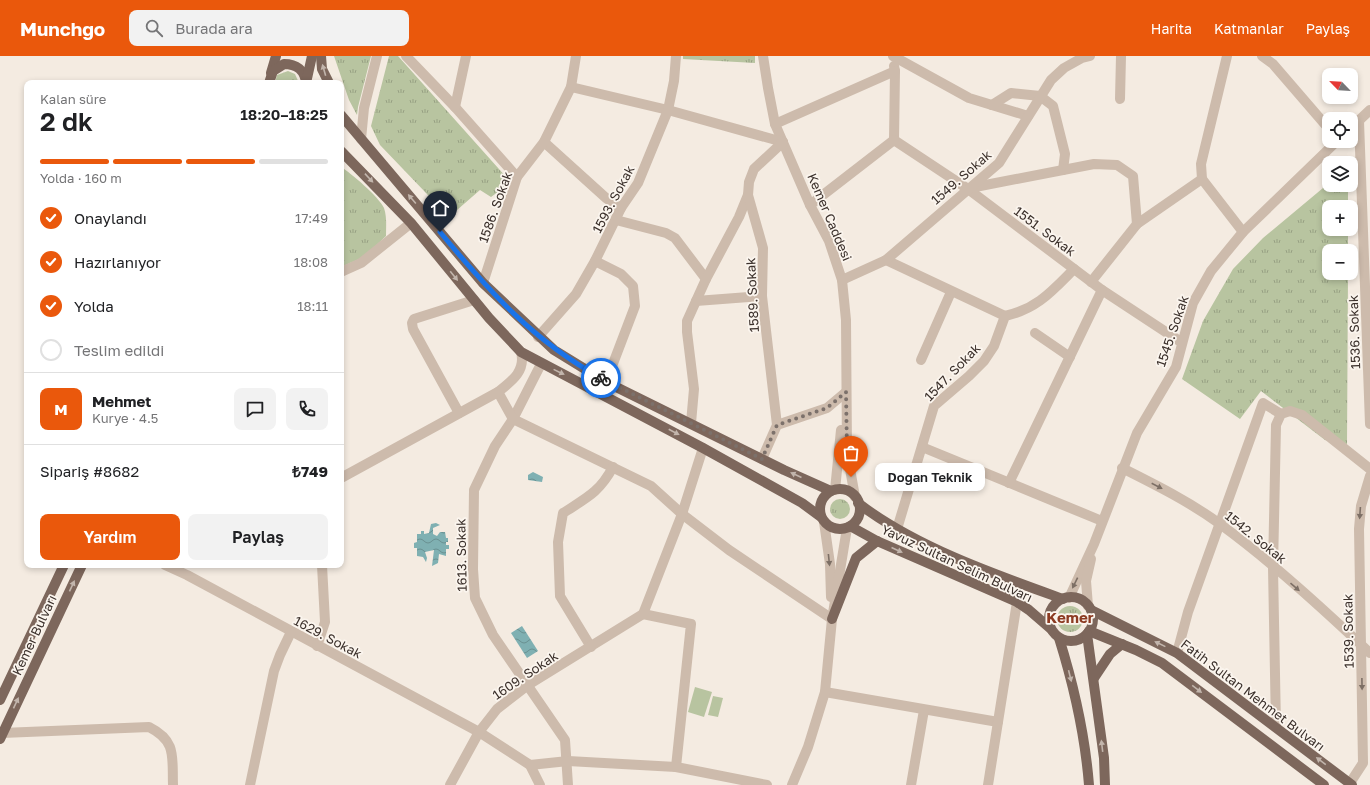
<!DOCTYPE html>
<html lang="tr">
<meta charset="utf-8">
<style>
:root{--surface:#fff;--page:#f2f2f2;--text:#202124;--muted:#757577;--line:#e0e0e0;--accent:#ea580c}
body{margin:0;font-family:"Golos Text",sans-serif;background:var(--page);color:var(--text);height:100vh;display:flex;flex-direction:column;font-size:15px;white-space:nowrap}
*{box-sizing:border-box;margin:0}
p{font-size:13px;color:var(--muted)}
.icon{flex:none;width:22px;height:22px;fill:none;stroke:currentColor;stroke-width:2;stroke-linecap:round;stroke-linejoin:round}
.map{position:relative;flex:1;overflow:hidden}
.side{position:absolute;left:24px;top:24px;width:320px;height:488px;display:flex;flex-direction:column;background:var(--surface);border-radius:8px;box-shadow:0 2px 6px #0003}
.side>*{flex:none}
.needle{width:26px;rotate:295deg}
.buttons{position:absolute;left:1322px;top:12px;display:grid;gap:8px}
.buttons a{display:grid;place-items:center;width:36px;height:36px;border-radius:8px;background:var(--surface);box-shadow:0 2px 6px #0003;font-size:20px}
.pin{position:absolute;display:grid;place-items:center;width:34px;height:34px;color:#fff;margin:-41px -17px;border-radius:50% 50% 50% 0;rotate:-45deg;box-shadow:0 0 4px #0007}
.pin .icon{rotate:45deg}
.courier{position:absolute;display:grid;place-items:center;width:40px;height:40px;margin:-20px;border:3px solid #1a73e8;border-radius:50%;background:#fff;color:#222;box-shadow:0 1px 5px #0007}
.bubble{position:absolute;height:28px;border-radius:8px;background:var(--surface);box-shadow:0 2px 6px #0003;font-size:13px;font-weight:600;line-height:28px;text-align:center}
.overview em{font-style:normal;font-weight:600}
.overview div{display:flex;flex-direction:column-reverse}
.overview{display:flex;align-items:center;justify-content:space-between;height:68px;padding:0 16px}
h1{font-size:26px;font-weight:600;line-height:30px}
.bar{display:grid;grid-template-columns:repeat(4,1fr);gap:6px 4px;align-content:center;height:48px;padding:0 16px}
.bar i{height:5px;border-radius:3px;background:var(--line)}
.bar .current{background:var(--accent)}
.bar p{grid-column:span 4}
.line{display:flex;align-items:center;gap:10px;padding:0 16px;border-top:1px solid var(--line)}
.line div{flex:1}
.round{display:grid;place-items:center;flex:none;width:42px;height:42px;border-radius:8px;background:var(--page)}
ol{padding:0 16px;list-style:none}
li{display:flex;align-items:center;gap:12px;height:44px}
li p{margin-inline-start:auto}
li .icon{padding:4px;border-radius:50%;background:var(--accent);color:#fff;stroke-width:4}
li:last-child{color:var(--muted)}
li i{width:22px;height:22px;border:2px solid var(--line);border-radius:50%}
.action{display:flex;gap:8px;margin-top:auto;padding:8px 16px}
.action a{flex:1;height:46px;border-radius:8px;background:var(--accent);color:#fff;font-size:16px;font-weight:600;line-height:46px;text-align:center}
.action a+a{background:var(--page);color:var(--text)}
header{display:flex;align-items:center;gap:24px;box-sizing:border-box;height:56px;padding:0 20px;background:var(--accent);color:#fff}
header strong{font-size:19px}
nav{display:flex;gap:22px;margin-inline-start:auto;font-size:14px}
.search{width:280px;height:36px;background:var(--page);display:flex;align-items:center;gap:10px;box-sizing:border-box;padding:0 14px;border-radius:8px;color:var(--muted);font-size:15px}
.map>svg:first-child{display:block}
.grass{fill:url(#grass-tufts)}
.garden{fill:#b8c4a0}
.water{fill:url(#water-waves)}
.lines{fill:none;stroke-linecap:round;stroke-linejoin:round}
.minor{stroke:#cdbbac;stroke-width:10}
.major{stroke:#7d675c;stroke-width:10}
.oneway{fill:#c2b5ac}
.oneway2{fill:#7d6f65}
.done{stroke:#7c716b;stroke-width:4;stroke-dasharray:0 7.2}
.route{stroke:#1a73e8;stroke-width:5}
.labels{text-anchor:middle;stroke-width:3.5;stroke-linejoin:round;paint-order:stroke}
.street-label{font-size:13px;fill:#3b302b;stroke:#fbf5ee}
.quarter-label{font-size:15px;font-weight:bold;fill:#8c3b22;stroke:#fbf5ee}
</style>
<header>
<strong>Munchgo</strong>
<div class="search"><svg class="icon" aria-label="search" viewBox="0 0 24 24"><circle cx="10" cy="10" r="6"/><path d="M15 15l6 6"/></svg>Burada ara</div>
<nav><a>Harita</a><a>Katmanlar</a><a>Paylaş</a></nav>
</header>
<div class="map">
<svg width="1370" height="729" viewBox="0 0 1370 729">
<defs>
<pattern id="grass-tufts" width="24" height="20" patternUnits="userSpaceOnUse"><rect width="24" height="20" fill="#b8c4a0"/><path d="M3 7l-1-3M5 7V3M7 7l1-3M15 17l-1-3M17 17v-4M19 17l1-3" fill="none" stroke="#97a083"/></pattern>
<pattern id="water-waves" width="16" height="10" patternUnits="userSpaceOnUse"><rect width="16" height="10" fill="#7fb0b2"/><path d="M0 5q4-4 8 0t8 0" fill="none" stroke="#699091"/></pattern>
</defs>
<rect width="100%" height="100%" fill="#f4ebe1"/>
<g class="grass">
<polygon points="334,0 371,0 358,51 357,59 349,44"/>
<polygon points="389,0 398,0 507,122 506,130 491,141 480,134 449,161 380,89 371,70"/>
<polygon points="683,0 755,0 755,7 683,3"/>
<polygon points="288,15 295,18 299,27 275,27 277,19"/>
<path d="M341,111C351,117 379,141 384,152C387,161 386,171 386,180L364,201L341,211Z"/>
<polygon points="1329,127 1329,129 1348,129 1348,151 1329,151 1329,173 1348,173 1348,195 1329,195 1329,217 1348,217 1347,389 1325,384 1261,335 1240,363 1182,323 1203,265 1233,213 1263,182"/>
<circle cx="840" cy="453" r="10"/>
<circle cx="1070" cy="563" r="13"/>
</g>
<g class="garden">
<polygon points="695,631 712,636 704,661 688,656"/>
<polygon points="713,640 723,642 718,661 708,659"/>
</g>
<g class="water">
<polygon points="533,416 543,421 542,426 528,424 528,419"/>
<polygon points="436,467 440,469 433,472 433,478 437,480 440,476 445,476 446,482 448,482 448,486 446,486 446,489 449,489 449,493 446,493 446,500 439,498 438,507 432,510 434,494 425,496 427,502 426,506 423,501 417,500 417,492 414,492 414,487 417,486 417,478 421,478 421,475 424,475 424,478 429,477 431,468"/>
<polygon points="522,570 538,595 527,602 511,577"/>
</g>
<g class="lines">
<g class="minor">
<polyline points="406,0 455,51 517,121"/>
<polyline points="763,0 768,32 775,68 810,149 829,185 842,224 846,264 847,396 855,441"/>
<polyline points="893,0 969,42 1028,60"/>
<polyline points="1262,0 1273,8 1329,73"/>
<polyline points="894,10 895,15 894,84"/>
<polyline points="571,31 668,54 783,86"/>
<polyline points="1120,43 1121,0"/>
<polyline points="992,49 1011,37 1040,40 1053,50 1065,98 1063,114"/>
<polyline points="455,51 466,0"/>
<polyline points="1359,65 1370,368"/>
<polyline points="775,68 895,15"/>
<polyline points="1351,72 1370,54"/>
<polyline points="361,83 364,52 377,0"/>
<polyline points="894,84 968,133 1102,234 1181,286"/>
<polyline points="544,86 606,142 621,152"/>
<polyline points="1202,123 1201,108 1227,0"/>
<polyline points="970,132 1094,108 1117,109 1133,120 1137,168"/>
<polyline points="810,149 894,84"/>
<polyline points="616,164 666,177 675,182 706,223"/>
<polyline points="886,204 1005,260"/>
<polyline points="595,205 621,218 633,230 635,250 606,326"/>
<polyline points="341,216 361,207 411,167"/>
<polyline points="842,224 886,204 999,107 1051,24 1064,12 1082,2 1090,0"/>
<polyline points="1091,226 1137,168 1202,123 1243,176"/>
<polyline points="483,227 517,121 544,86 571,31 576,0"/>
<polyline points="696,245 762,240"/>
<polyline points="1035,277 1070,301"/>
<polyline points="538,281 576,238 595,205 621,152 638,127 668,54 674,25 676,0"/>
<polyline points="921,304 951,236"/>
<polyline points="541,308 513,363 495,390 474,434 473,513 475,542 493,579 565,684 568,729"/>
<polyline points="498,336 513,363 651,430 682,458 729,494 832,563"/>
<polyline points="459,357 413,273 412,267 414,263 474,244"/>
<polyline points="691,367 694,333 687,276 687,265 706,223 739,161 748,139"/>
<polyline points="777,369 827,352 846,336"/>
<polyline points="922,391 1102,465"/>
<polyline points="762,403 777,369 762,240 763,192 748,139 749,126 754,113 783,86"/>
<path d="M1122,412C1156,429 1190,446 1220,468C1272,506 1323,553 1370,597"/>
<path d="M341,422L498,336C512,325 526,315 521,296"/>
<polyline points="1009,427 1102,234"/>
<polyline points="835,434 841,374"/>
<polyline points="824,466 830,508 831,541"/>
<path d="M897,473L934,350L969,320L984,305L994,290L1005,260C1037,253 1052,235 1074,213"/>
<polyline points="165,509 187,519 479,676 530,709 540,729"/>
<polyline points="1069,542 1094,488 1137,377 1176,311 1193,247 1211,215 1243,176 1337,85"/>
<polyline points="1088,550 1086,525 1091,503"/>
<polyline points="643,558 691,568 676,711"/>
<polyline points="317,590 325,566 322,509"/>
<path d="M591,591L560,540L558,486L563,457C586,442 599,437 613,411"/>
<polyline points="1177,597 1188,556 1263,347 1281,358"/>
<polyline points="825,636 998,666"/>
<polyline points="1276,671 1273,512 1276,369 1281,358 1290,355 1302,359 1370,413"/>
<path d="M2,677L149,671C177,685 172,701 173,729"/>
<polyline points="530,709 568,705 676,711 767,729"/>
<polyline points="1350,727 1363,707 1359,473 1361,450 1370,420"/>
<polyline points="250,729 274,615 280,599 291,576"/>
<polyline points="450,729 479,676 497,653 528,629 643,558 682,458 703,392"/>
<polyline points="792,729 808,691 825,636 832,563 847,472"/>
<polyline points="911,729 924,654"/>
<polyline points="988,729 1017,546"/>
</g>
<g class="major">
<polyline points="321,0 322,13 329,27"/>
<polyline points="271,17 276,0"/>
<path d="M269,27L273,15L284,8C296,8 305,14 306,27"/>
<polyline points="306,27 312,0"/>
<polyline points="341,59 483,227 554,294 606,326 784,414 831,435"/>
<polyline points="341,95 411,167 489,262 521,296 703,392 802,447 821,461"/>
<circle cx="840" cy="453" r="20"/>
<path d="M858,447C915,491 996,519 1063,543"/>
<polyline points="850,470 877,485 1017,546 1029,554 1051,573"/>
<circle cx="1071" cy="563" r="22"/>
<polyline points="1091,554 1177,597 1352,729"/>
<polyline points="832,563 856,502 877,485"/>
<polyline points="1089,575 1136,594 1162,607 1324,729"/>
<polyline points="1087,578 1104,702 1105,729"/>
<path d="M1059,582C1074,630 1085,679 1089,729"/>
<polyline points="1094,622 1110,598 1122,588"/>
<polyline points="0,644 64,509"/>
<polyline points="0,683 82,509"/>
</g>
</g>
<defs><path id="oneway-solid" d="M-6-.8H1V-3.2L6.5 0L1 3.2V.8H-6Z"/></defs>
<g class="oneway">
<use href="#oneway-solid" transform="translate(324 14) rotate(-106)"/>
<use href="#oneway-solid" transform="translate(369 122) rotate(47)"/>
<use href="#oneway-solid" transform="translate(412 143) rotate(-130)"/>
<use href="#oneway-solid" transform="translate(454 220) rotate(51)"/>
<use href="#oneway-solid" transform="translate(559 316) rotate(26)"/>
<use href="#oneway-solid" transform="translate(674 376) rotate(28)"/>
<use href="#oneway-solid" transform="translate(796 419) rotate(-156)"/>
<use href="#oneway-solid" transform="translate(897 494) rotate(24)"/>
<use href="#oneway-solid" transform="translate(72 530) rotate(-65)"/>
<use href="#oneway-solid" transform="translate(1160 588) rotate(-154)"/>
<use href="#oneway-solid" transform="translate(1070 620) rotate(76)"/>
<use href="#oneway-solid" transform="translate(1197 633) rotate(37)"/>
<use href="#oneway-solid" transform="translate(16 647) rotate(-65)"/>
<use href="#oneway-solid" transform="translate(1102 690) rotate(-97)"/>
<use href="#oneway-solid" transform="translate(1321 705) rotate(-143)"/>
</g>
<g class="oneway2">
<use href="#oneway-solid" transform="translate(1157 430) rotate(27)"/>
<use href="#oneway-solid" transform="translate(1360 457) rotate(94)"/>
<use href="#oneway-solid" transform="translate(829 504) rotate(84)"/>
<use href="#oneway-solid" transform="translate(1075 527) rotate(116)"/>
<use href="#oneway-solid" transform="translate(1295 531) rotate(41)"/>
<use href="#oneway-solid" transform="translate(1362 628) rotate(89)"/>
</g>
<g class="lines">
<polyline class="done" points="601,322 762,403 777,369 827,352 846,336 847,396 851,421"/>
<path class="route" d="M440,176C489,235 532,284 601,322"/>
</g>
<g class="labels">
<g class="street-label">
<text transform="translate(961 121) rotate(-41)" y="5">1549. Sokak</text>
<text transform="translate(613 143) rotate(-62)" y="5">1593. Sokak</text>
<text transform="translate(495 151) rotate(-70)" y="5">1586. Sokak</text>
<text transform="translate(830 161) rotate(67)" y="5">Kemer Caddesi</text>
<text transform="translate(1045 175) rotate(37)" y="5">1551. Sokak</text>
<text transform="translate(752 239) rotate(-93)" y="5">1589. Sokak</text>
<text transform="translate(1172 275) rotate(-71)" y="5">1545. Sokak</text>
<text transform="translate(1354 276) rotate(-92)" y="5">1536. Sokak</text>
<text transform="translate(952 316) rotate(-46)" y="5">1547. Sokak</text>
<text transform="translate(1256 481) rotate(39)" y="5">1542. Sokak</text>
<text transform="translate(461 499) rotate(-91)" y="5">1613. Sokak</text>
<text transform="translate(957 507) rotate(25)" y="5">Yavuz Sultan Selim Bulvarı</text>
<text transform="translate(1348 575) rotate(-91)" y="5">1539. Sokak</text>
<text transform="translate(34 579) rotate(-65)" y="5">Kemer Bulvarı</text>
<text transform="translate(328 581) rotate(28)" y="5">1629. Sokak</text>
<text transform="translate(525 619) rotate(-34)" y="5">1609. Sokak</text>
<text transform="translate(1253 639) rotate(37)" y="5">Fatih Sultan Mehmet Bulvarı</text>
</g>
<g class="quarter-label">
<text x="1070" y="567">Kemer</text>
</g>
</g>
</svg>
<div class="buttons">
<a><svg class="needle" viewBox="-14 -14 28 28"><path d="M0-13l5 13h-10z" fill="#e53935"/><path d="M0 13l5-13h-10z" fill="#757577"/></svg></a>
<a><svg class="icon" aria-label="locate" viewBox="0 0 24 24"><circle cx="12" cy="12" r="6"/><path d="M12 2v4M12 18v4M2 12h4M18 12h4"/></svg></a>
<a><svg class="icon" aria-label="layers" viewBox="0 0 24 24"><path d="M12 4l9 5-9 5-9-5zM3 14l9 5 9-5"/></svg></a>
<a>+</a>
<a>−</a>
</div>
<div class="pin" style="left:851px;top:421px;background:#ea580c"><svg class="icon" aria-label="bag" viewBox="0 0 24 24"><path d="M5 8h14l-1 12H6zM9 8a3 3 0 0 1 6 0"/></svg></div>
<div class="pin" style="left:440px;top:176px;background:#1f2937"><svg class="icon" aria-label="home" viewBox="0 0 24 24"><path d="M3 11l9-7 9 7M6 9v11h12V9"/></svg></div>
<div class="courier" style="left:601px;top:322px"><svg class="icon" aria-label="bike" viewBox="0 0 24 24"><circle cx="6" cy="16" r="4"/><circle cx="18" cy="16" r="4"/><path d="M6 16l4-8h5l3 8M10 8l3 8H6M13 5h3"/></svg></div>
<div class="bubble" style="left:875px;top:407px;width:110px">Doğan Teknik</div>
<section class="side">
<div class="overview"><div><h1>2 dk</h1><p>Kalan süre</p></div><em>18:20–18:25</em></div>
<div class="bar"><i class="current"></i><i class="current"></i><i class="current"></i><i></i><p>Yolda · 160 m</p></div>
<ol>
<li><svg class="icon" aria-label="check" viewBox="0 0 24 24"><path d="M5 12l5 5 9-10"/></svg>Onaylandı<p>17:49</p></li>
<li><svg class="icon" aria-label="check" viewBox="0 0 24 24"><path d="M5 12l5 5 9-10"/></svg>Hazırlanıyor<p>18:08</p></li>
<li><svg class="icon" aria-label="check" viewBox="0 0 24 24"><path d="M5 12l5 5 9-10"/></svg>Yolda<p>18:11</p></li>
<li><i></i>Teslim edildi</li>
</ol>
<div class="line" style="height:72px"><b class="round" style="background:var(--accent);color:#fff">M</b><div><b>Mehmet</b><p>Kurye · 4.5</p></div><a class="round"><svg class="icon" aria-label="chat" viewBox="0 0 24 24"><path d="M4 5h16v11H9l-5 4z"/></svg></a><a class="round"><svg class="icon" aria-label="phone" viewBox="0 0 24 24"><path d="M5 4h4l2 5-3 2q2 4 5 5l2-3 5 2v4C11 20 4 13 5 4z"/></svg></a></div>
<div class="line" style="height:52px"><div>Sipariş #8682</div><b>₺749</b></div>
<div class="action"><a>Yardım</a><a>Paylaş</a></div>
</section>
</div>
